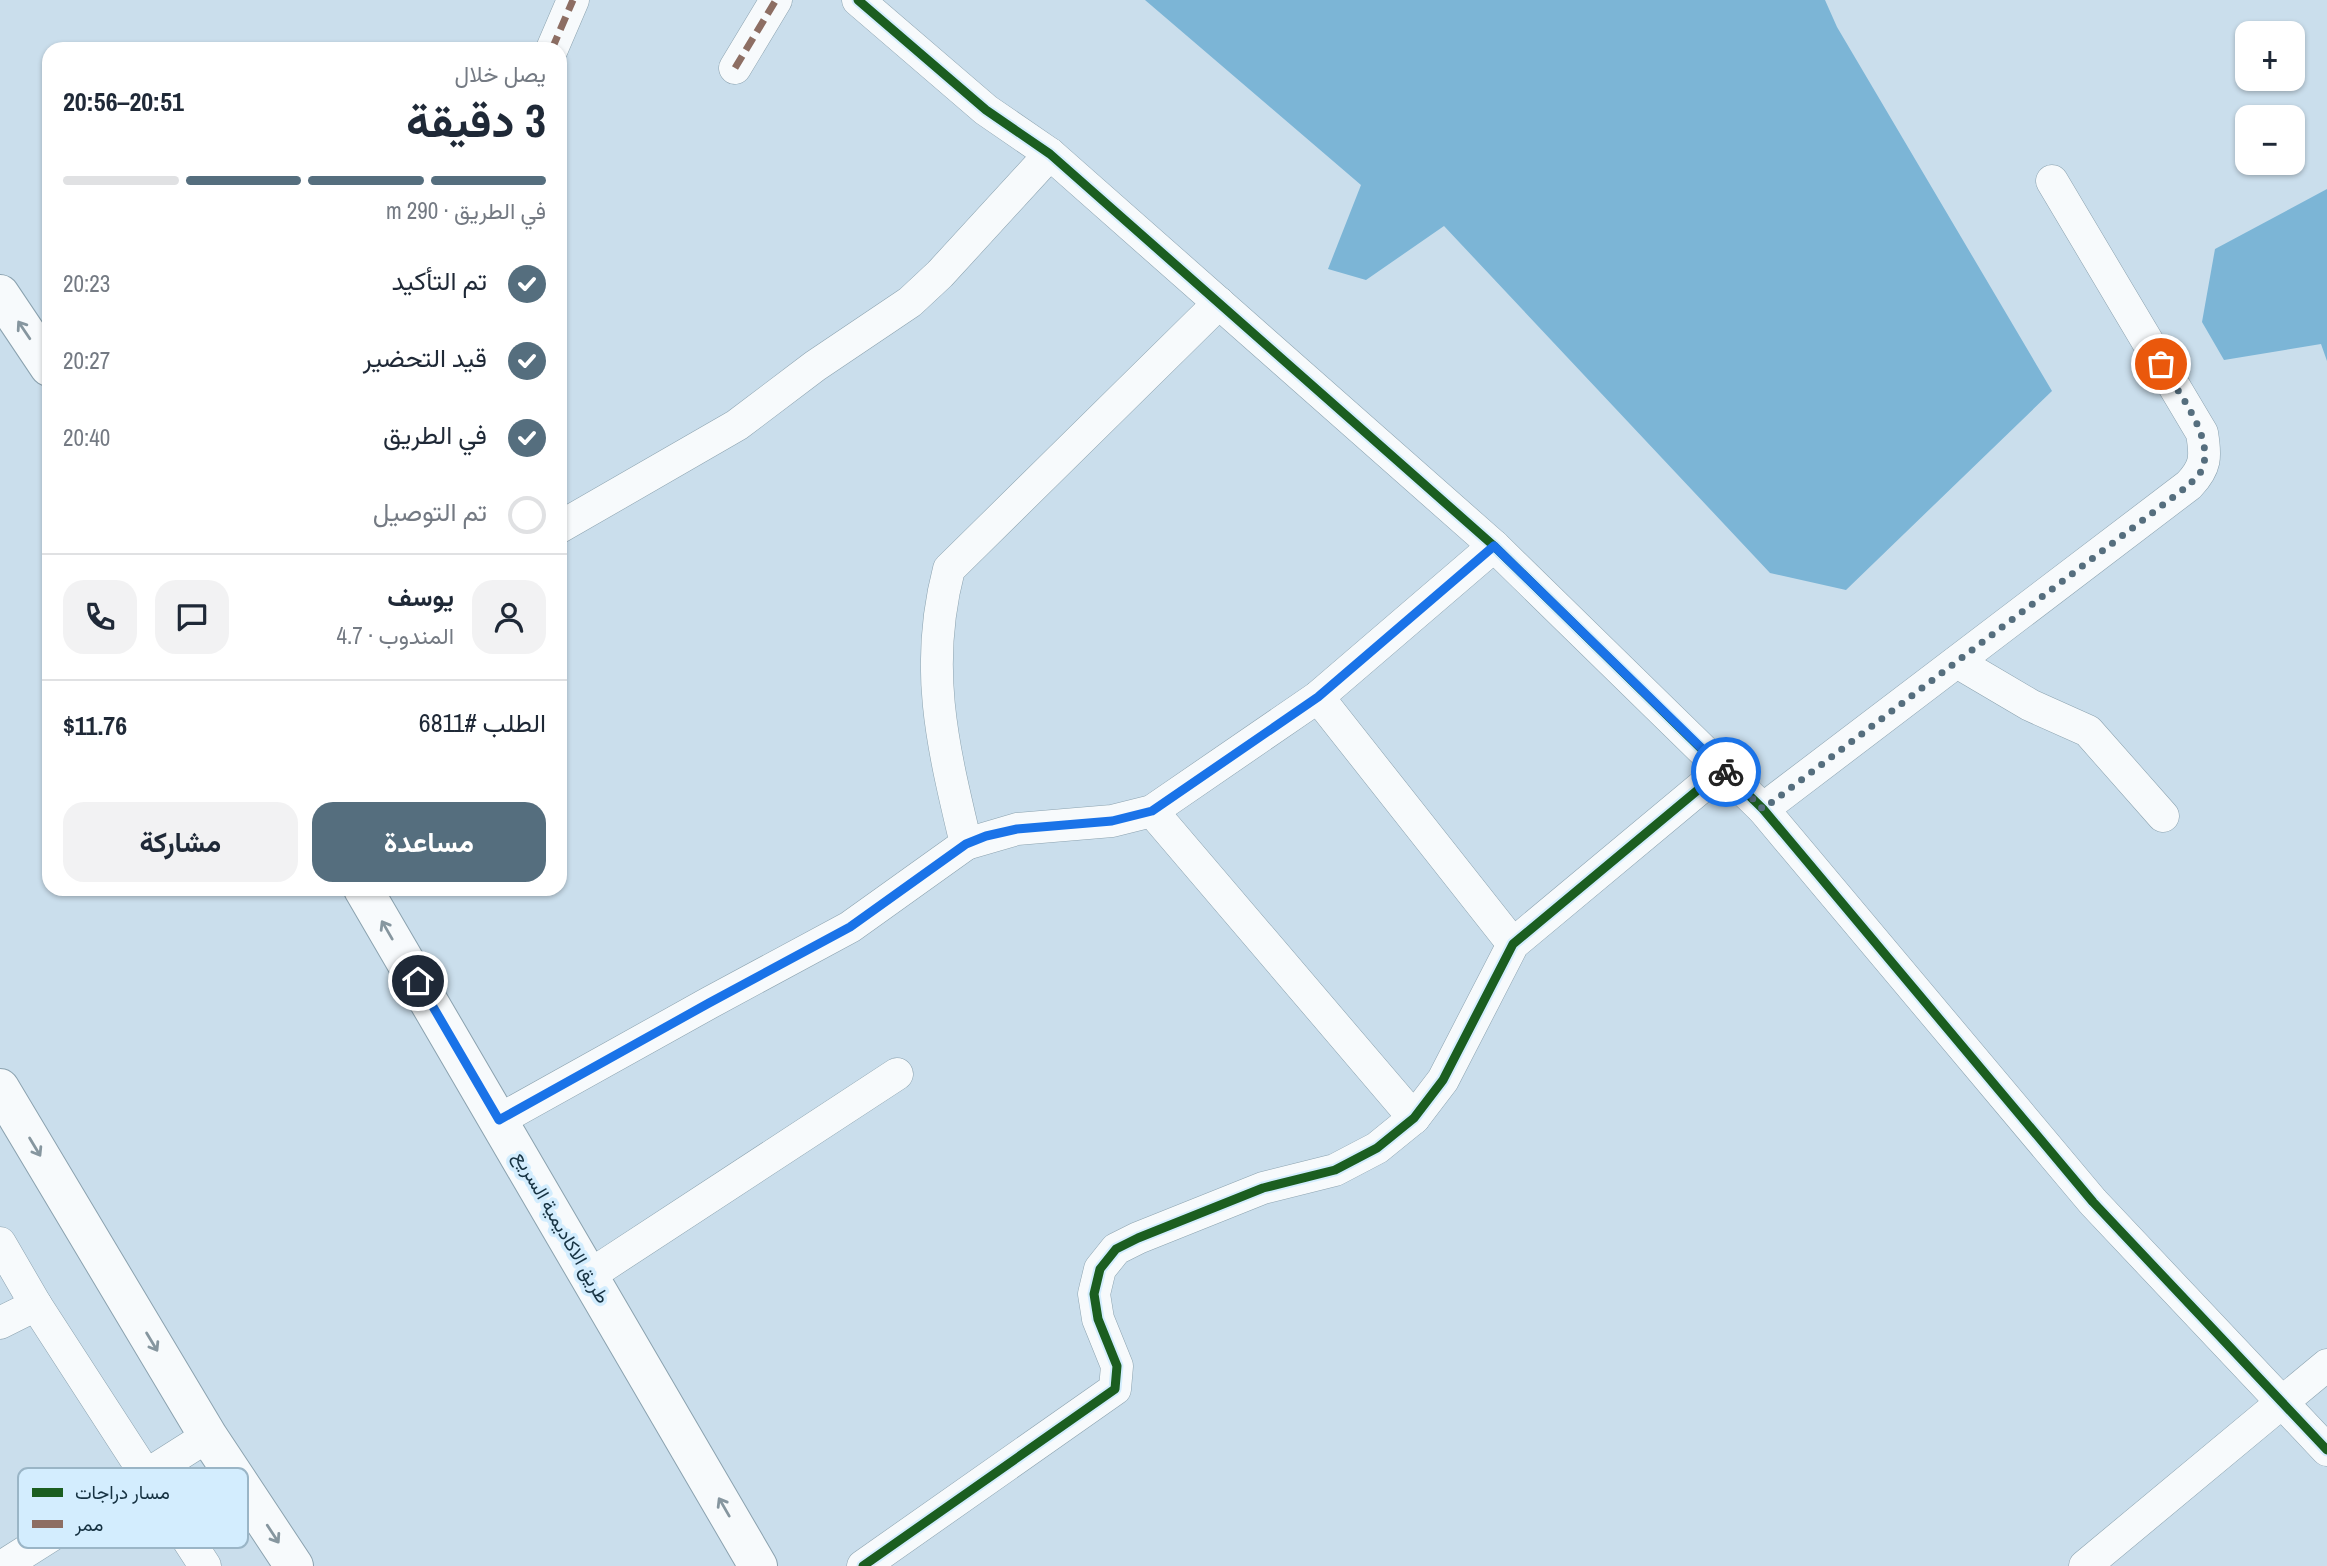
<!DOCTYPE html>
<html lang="ar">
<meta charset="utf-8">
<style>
:root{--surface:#fff;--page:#f2f2f3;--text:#1f2937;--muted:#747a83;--line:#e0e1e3;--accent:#556e7e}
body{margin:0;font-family:"Archivo Narrow",Vazirmatn,sans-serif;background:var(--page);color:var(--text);direction:rtl;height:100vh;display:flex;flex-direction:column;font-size:26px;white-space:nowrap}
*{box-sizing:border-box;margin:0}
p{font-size:23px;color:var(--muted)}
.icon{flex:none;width:38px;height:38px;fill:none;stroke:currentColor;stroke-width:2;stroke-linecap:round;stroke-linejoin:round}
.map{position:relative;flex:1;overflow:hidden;direction:ltr}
.drawer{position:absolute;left:42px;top:42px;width:525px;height:854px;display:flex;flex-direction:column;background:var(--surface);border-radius:21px;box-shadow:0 2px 5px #0004;direction:rtl}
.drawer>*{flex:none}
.buttons{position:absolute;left:2235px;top:21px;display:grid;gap:14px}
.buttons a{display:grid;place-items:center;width:70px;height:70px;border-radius:14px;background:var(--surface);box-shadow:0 2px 5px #0004;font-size:35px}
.pin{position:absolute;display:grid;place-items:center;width:60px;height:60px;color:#fff;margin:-30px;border:4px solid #fff;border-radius:50%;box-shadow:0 2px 7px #0007}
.courier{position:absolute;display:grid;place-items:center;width:70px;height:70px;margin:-35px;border:5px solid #1a73e8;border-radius:50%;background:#fff;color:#222;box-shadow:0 2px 9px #0007}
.overview em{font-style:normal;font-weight:700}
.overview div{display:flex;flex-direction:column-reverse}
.overview{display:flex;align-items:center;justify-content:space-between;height:119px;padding:0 21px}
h1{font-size:46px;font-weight:700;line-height:52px}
.bar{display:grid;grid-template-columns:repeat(4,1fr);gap:10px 7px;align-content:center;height:84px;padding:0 21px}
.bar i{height:9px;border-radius:5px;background:var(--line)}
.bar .current{background:var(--accent)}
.bar p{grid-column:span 4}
.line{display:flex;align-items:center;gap:18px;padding:0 21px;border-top:2px solid var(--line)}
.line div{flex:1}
.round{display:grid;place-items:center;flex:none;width:74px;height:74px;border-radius:21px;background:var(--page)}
ol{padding:0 21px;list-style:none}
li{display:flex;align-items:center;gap:21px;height:77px}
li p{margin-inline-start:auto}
li .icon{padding:7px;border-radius:50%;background:var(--accent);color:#fff;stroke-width:4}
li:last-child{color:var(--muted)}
li i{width:38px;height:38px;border:4px solid var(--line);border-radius:50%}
.action{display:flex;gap:14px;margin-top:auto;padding:14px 21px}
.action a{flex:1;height:80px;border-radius:21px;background:var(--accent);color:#fff;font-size:28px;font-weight:700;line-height:80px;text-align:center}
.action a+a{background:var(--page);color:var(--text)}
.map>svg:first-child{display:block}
.water{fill:#7cb5d6}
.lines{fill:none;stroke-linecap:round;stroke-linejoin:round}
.minor-casing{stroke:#8ba2af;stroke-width:33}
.trunk-casing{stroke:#8ba2af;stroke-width:40}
.minor{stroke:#f7fafc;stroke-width:32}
.trunk{stroke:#f7fafc;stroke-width:38}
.quiet{stroke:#8d6e63;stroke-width:7;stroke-dasharray:14 7;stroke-linecap:butt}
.cycleway-casing{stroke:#d3edfe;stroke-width:13}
.cycleway{stroke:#1b5e20;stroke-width:9}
.oneway{stroke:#86969f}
.done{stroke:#556e7e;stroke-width:7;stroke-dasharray:0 12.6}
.route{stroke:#1a73e8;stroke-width:9}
.labels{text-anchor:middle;stroke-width:7;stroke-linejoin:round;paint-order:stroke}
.street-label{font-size:19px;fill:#163242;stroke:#d3edfe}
.key{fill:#d3edfe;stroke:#9ab5c6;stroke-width:2}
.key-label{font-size:19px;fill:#163242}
</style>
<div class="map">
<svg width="2327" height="1566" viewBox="0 0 2327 1566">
<rect width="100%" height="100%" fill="#cadeec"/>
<g class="water">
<polygon points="1145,0 1825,0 1837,27 2052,391 1846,590 1770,573 1444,226 1366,280 1328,269 1361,185"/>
<polygon points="2327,189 2327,361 2321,344 2224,360 2202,322 2215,249"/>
</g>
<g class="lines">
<g class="minor-casing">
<g id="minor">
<polyline points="858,0 986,110 1050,154 1494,546 1763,809 2093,1202 2327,1450"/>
<polyline points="552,49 573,0"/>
<polyline points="735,68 776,0"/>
<polyline points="560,527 737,425 815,366 910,302 940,274 1050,154"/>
<polyline points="1957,662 2030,705 2088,731 2163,816"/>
<polyline points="1318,697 1513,944"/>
<path d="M1763,809L2189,485C2206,467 2206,457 2202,433L2052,181"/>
<polyline points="1152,811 1414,1118"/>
<path d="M966,844C943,747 923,668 949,569L1219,303"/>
<polyline points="499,1120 709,1003 850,927 966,844 1017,829 1112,821 1152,811 1318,697 1494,546"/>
<polyline points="0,1243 36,1305 205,1566"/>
<polyline points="590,1275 897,1074"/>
<polyline points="0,1323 36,1305"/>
<polyline points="3,1566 208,1436"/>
<polyline points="863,1566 1115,1389 1117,1366 1098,1319 1094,1294 1100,1269 1116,1249 1138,1238 1263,1188 1335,1170 1377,1148 1414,1118 1443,1080 1513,944 1723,769"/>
<polyline points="2085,1566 2327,1365"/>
</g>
</g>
<g class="trunk-casing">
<g id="trunk">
<polyline points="0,294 49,367"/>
<polyline points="363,889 758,1566"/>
<polyline points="0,1088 208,1436 294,1566"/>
</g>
</g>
<use href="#minor" class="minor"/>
<use href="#trunk" class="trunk"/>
<g class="quiet">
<polyline points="552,49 573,0"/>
<polyline points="735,68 776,0"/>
</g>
<g class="cycleway-casing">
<g id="cycleway">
<polyline points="858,0 986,110 1050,154 1494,546 1763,809 2093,1202 2327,1450"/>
<polyline points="863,1566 1115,1389 1117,1366 1098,1319 1094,1294 1100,1269 1116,1249 1138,1238 1263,1188 1335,1170 1377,1148 1414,1118 1443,1080 1513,944 1723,769"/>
</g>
</g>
<use href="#cycleway" class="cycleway"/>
</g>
<defs><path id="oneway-shaft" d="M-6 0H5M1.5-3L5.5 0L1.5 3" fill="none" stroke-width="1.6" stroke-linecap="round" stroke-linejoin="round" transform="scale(1.75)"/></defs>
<g class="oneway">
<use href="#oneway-shaft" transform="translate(24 330) rotate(-124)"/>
<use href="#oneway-shaft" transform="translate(387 930) rotate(-120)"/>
<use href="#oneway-shaft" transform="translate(35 1147) rotate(59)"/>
<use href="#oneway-shaft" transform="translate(152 1342) rotate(59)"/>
<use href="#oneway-shaft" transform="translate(724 1507) rotate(-120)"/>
<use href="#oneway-shaft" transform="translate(273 1534) rotate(57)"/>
</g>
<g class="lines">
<path class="done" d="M1726,772L1763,809L2189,485C2192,481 2198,477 2200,473C2219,442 2177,391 2161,364"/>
<polyline class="route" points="418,981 499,1120 709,1003 850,927 966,844 986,836 1017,829 1112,821 1152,811 1318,697 1494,546 1726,772"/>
</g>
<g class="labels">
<g class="street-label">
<text transform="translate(562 1227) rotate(60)" y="7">طريق الاكاديمية السريع</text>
</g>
</g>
<rect x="18" y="1468" width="230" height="80" rx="10" class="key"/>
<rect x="32" y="1488" width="31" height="9" fill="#1b5e20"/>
<rect x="32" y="1520" width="31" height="8" fill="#8d6e63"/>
<g class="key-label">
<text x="75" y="1499">مسار دراجات</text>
<text x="75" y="1531">ممر</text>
</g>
</svg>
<div class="buttons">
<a>+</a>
<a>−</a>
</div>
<div class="pin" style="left:2161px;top:364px;background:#ea580c"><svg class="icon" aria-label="bag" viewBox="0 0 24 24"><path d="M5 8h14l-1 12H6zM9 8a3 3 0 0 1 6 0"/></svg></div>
<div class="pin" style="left:418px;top:981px;background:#1f2937"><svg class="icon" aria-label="home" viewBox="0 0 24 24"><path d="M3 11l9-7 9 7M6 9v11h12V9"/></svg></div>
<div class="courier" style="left:1726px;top:772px"><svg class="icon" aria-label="bike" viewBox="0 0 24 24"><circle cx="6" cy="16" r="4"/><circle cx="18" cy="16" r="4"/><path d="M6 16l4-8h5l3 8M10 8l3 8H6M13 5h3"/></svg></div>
<section class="drawer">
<div class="overview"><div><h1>3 دقيقة</h1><p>يصل خلال</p></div><em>20:51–20:56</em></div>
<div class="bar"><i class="current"></i><i class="current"></i><i class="current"></i><i></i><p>في الطريق · 290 m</p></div>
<ol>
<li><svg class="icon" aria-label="check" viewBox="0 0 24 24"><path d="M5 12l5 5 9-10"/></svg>تم التأكيد<p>20:23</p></li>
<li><svg class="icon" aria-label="check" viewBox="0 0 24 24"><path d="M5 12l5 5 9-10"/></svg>قيد التحضير<p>20:27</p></li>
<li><svg class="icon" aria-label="check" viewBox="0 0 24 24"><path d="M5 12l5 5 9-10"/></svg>في الطريق<p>20:40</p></li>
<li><i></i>تم التوصيل</li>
</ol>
<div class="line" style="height:126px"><a class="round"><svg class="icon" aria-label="person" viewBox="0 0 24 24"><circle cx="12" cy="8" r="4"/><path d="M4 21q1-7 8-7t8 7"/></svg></a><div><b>يوسف</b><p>المندوب · 4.7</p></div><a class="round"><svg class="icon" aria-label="chat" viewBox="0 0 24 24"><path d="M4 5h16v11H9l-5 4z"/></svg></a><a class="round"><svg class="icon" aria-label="phone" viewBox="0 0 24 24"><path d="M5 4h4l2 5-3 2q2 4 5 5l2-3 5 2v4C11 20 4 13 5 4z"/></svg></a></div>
<div class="line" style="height:91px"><div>الطلب #6811</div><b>$11.76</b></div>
<div class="action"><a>مساعدة</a><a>مشاركة</a></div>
</section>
</div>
